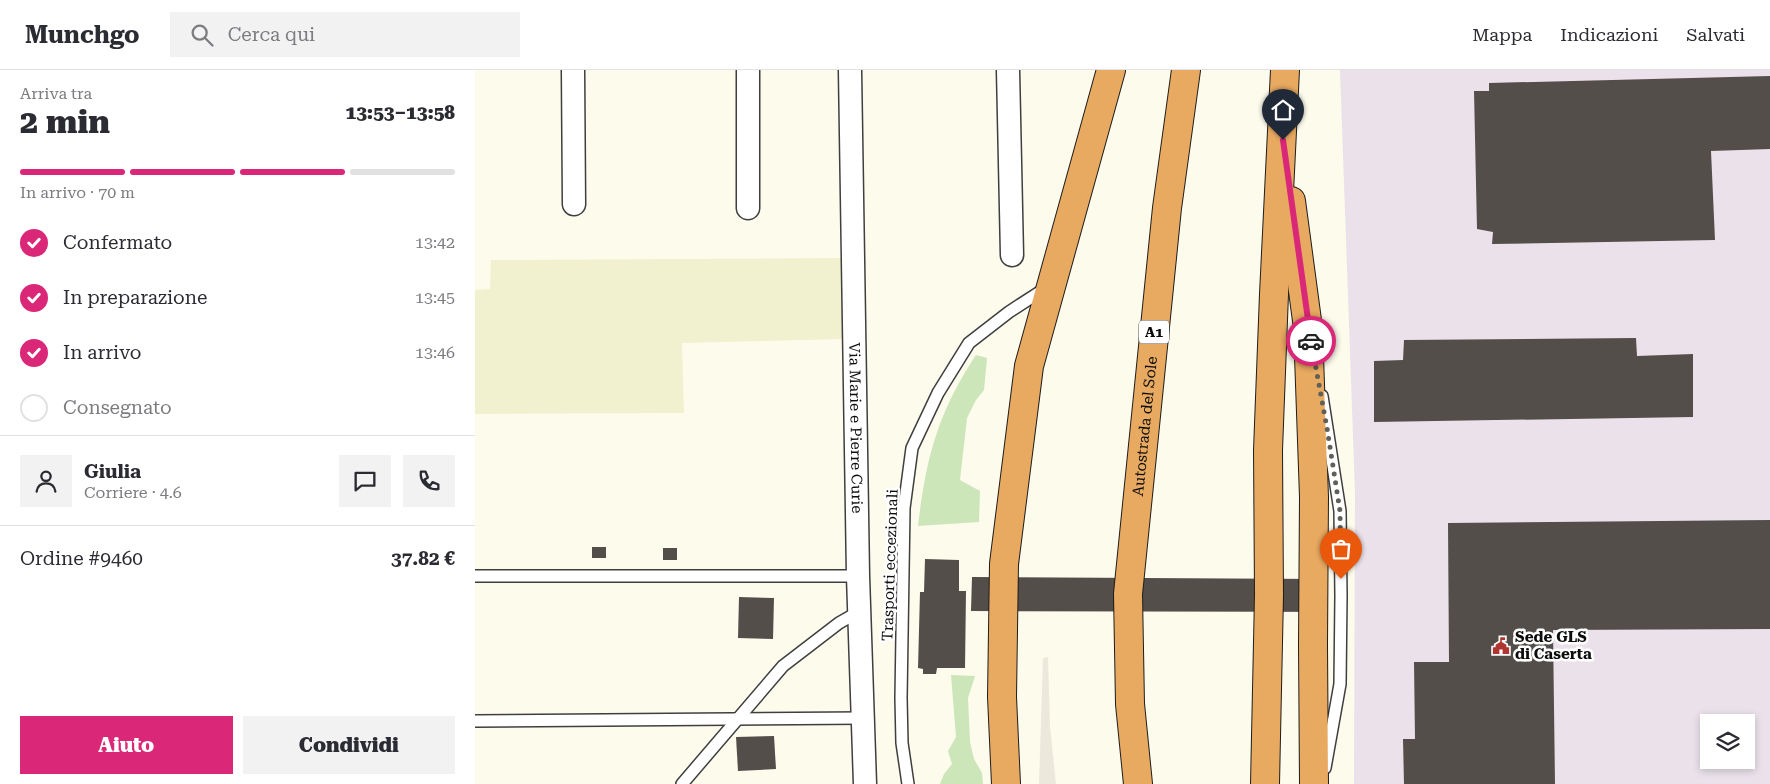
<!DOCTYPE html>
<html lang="it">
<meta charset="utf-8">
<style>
:root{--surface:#fff;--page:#f2f2f3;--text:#2b2b33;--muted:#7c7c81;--line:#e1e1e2;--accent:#db2777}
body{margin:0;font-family:"Roboto Serif",serif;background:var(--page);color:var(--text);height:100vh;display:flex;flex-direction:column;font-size:19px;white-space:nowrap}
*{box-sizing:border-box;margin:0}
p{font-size:16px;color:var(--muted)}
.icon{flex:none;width:28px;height:28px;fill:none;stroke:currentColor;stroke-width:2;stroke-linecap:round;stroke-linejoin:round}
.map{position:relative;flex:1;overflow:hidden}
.drawer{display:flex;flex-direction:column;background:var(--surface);width:475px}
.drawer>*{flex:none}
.fabs{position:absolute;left:1225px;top:644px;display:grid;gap:10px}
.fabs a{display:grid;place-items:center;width:55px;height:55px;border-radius:0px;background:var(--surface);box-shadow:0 2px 8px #0003;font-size:25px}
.pin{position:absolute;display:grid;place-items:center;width:42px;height:42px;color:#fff;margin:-51px -21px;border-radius:50% 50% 50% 0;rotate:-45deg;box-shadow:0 0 5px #0007}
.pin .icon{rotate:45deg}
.courier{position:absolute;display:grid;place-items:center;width:50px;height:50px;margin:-25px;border:4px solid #db2777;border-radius:50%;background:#fff;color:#222;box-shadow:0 1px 6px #0007}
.head em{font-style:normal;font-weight:800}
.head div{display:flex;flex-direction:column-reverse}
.head{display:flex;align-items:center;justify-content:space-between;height:85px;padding:0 20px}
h1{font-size:32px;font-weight:800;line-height:38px}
.bar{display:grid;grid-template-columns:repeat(4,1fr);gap:8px 5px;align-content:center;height:60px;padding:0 20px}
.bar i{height:6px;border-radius:4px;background:var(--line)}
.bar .on{background:var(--accent)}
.bar p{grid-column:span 4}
.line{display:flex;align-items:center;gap:12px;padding:0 20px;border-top:1px solid var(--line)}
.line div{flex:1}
.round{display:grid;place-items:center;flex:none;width:52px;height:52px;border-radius:0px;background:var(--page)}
ol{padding:0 20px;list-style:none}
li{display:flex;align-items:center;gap:15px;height:55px}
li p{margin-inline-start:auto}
li .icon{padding:5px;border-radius:50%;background:var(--accent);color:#fff;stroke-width:4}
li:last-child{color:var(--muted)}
li i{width:28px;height:28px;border:2px solid var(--line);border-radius:50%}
.primary-button{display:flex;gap:10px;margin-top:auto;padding:10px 20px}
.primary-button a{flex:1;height:58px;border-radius:0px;background:var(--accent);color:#fff;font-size:20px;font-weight:800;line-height:58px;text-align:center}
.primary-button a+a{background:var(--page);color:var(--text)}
header{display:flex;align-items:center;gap:30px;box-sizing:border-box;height:70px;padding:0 25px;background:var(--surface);border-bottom:1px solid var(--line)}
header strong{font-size:24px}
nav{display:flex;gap:28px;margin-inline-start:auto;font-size:18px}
.search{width:350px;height:45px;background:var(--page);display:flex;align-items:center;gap:12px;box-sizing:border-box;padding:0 18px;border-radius:0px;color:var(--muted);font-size:19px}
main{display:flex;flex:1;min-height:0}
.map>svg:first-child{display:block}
.industrial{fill:#eae1ea;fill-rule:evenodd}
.farmland{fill:#f1f1cf}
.green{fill:#cce5b9}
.plaza{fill:#ece9dc}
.building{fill:#534e49}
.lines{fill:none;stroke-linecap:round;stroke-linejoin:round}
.service-casing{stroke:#3f3f3f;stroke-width:14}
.minor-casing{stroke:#3f3f3f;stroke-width:25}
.motorway-casing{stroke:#1d1d1d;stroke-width:30}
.service{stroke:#fff;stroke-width:11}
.minor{stroke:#fff;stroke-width:22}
.motorway{stroke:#e8a960;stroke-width:28}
.done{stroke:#60605a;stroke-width:5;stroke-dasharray:0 9}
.route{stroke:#db2777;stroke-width:6}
.labels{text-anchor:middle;stroke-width:5;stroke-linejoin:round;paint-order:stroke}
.shield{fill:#fff;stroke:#555;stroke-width:1}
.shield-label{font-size:14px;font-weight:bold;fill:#0c0c0c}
.street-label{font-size:15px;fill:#0c0c0c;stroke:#fff}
.poi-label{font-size:15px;font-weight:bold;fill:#0c0c0c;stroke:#fff;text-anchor:start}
</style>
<header>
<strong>Munchgo</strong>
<div class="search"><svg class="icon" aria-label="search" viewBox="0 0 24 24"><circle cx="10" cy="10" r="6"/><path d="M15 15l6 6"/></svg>Cerca qui</div>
<nav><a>Mappa</a><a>Indicazioni</a><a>Salvati</a></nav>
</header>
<main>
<section class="drawer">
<div class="head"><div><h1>2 min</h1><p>Arriva tra</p></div><em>13:53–13:58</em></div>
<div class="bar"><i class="on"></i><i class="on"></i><i class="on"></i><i></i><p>In arrivo · 70 m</p></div>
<ol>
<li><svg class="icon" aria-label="check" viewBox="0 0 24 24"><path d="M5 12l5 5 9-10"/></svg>Confermato<p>13:42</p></li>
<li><svg class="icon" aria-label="check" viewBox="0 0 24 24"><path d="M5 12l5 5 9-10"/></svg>In preparazione<p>13:45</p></li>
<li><svg class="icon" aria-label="check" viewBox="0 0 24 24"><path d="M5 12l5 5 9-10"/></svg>In arrivo<p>13:46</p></li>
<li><i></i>Consegnato</li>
</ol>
<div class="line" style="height:90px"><a class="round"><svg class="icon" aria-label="person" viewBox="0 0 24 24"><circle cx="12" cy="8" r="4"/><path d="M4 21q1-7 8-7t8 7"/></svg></a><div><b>Giulia</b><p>Corriere · 4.6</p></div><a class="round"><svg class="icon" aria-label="chat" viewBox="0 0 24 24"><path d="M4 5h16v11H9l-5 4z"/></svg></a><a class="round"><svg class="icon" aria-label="phone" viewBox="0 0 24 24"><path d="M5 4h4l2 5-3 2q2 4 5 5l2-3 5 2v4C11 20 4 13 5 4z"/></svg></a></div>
<div class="line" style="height:65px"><div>Ordine #9460</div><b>37.82 €</b></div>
<div class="primary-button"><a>Aiuto</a><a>Condividi</a></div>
</section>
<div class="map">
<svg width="1295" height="714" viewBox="0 0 1295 714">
<rect width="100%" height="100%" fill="#fdfbec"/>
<path class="industrial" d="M865,0H1295V714H879L880,423ZM1234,652H1271V690H1234Z"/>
<polygon class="farmland" points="369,188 368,269 207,273 209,343 0,344 0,220 15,219 16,190"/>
<g class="green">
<path d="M501,285L512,288L509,320L501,330L492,348L485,410L505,421L504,452L443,456C451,388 463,342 501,285Z"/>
<polygon points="476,605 500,606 493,628 495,672 499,689 507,703 508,714 465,714 469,704 477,694 473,681 481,667"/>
</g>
<polygon class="plaza" points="573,587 575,656 581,714 564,714 568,588"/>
<g class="building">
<polygon points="1295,6 1295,79 1236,81 1240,170 1017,174 1018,162 1002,159 999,21 1014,21 1014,13"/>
<polygon points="1161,268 1162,286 1218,284 1218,347 899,352 899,291 928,290 929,270"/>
<polygon points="1295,450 1295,559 1078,560 1080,714 929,714 928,669 940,669 939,592 974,592 973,453"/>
<rect x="117" y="477" width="14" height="11"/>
<rect x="188" y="478" width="14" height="12"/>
<polygon points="450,489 484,490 484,521 491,521 490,598 462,598 461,604 448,604 448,599 443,598 445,522 449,522"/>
<polygon points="497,507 852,509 852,542 496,541"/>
<polygon points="264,527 299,528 298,569 263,568"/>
<polygon points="299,666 301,699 263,701 261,667"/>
</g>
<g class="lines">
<g class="service-casing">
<g id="service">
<polyline points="847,326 865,441 866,526 865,614 850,698"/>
<polyline points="0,506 383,506"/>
<polyline points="0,651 389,648"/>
<polyline points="207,714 308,596 364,553 385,541"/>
<polyline points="433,714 427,673 426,628 429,438 437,378 463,323 494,273 534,242 571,218"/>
</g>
</g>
<g class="minor-casing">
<g id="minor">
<polyline points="98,0 99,134"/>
<path id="s1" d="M375,0L383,506L390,714"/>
<polyline points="533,0 537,185"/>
<polyline points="273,138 273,0"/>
</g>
</g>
<g class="motorway-casing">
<g id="motorway">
<polyline points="816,131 833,258 839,427 838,575 839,714"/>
<polyline points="531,714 527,627 529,494 554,296 636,0"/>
<path id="s2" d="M663,714L655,634L653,524L692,138L711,0"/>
<polyline points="790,714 794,525 793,380 799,224 810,0"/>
</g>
</g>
<use href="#service" class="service"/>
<use href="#minor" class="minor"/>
<use href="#motorway" class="motorway"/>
</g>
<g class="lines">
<polyline class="done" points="836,271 852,358 865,441 866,509"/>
<polyline class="route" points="808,70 836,271"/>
</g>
<defs>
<g id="civic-bare" transform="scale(1.35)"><path d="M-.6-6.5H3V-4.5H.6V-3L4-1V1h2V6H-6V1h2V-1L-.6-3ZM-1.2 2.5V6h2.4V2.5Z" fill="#af3530" stroke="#fff" stroke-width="2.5" paint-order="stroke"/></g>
</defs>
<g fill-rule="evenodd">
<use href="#civic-bare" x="1026" y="576"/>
</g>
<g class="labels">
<rect class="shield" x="664" y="250.5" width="30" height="23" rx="4"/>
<g class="shield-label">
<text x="679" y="267">A1</text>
</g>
<g class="street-label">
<text dy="5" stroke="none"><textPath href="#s2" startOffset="359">Autostrada del Sole</textPath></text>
<text dy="5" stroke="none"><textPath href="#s1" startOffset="358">Via Marie e Pierre Curie</textPath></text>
<text transform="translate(415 495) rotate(-88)" y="5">Trasporti eccezionali</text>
</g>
<g class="poi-label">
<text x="1040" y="572">Sede GLS<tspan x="1040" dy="17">di Caserta</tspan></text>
</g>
</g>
</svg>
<div class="fabs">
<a><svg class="icon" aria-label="layers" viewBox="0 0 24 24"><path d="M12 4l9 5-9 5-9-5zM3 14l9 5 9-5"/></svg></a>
</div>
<div class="pin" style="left:866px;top:509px;background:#ea580c"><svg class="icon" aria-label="bag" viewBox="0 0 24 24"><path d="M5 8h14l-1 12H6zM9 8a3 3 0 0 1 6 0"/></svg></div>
<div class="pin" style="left:808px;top:70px;background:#1f2937"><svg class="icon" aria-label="home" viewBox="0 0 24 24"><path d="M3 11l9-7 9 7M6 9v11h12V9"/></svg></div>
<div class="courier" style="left:836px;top:271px"><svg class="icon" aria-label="car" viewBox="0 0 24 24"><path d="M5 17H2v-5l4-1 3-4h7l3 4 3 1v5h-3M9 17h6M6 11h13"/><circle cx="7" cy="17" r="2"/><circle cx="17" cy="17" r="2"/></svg></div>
</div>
</main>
